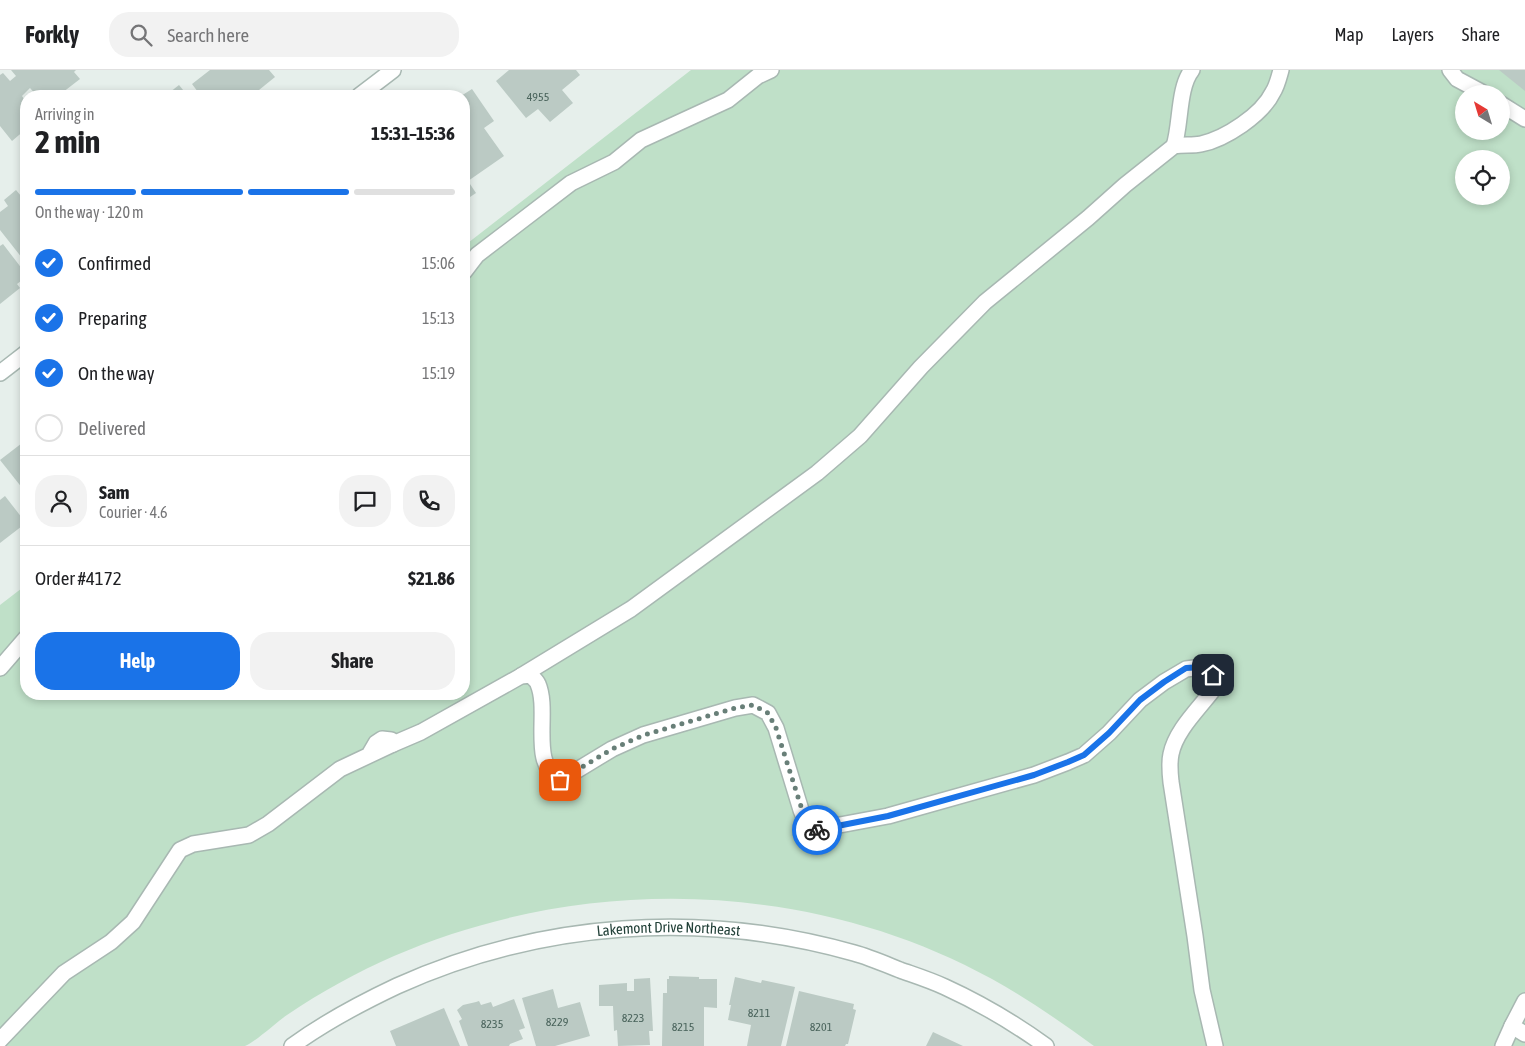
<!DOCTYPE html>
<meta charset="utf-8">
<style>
:root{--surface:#fff;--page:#f2f2f2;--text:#202124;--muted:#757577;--line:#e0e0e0;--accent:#1a73e8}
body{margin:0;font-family:"Asap Condensed",sans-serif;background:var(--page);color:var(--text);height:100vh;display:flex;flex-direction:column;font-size:19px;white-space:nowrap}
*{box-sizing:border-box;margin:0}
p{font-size:16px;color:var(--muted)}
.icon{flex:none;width:28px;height:28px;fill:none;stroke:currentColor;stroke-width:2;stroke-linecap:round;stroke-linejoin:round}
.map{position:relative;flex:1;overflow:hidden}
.drawer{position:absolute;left:20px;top:20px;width:450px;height:610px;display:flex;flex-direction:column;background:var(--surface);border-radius:20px;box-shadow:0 2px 8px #0003}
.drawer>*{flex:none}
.needle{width:32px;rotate:322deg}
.buttons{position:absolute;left:1455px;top:15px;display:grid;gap:10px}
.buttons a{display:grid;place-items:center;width:55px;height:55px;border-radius:50%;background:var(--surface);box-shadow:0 2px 8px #0003;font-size:25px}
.pin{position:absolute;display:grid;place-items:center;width:42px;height:42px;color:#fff;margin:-21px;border-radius:10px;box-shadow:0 2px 8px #0006}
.courier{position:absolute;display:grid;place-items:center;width:50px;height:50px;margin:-25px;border:4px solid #1a73e8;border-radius:50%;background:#fff;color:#222;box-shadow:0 1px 6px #0007}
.overview em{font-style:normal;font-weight:700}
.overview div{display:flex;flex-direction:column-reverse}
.overview{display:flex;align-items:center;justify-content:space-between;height:85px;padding:0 15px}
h1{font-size:32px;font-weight:700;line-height:38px}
.bar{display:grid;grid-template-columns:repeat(4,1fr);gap:8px 5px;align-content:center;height:60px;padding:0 15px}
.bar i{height:6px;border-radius:4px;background:var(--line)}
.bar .on{background:var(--accent)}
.bar p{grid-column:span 4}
.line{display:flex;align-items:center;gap:12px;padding:0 15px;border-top:1px solid var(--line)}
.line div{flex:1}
.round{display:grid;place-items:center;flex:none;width:52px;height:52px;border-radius:20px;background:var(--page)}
ol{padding:0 15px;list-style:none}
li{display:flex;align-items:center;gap:15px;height:55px}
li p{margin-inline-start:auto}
li .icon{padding:5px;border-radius:50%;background:var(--accent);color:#fff;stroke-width:4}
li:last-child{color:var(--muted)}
li i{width:28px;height:28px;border:2px solid var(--line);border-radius:50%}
.button{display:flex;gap:10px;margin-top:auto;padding:10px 15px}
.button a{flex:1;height:58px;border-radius:20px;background:var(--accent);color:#fff;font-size:20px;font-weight:700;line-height:58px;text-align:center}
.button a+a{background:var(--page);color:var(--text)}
header{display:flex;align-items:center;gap:30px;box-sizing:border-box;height:70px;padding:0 25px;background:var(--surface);border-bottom:1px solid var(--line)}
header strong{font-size:24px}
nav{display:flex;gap:28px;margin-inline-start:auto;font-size:18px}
.search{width:350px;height:45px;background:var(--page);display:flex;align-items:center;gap:12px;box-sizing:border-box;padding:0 18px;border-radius:20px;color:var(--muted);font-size:19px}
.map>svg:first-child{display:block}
.green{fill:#bfe0c8;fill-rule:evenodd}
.building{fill:#bbcac4}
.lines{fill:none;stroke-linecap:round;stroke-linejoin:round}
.minor-casing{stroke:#a8b8b2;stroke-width:18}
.minor{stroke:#fff;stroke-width:15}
.done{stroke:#687f78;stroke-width:5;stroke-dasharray:0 9}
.route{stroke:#1a73e8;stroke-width:6}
.labels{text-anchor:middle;stroke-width:4;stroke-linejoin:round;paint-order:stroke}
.number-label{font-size:12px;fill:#4a645c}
.street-label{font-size:15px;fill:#24423a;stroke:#f7fbf9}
</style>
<header>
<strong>Forkly</strong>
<div class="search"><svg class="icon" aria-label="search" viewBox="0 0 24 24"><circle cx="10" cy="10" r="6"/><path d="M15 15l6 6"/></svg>Search here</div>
<nav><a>Map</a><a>Layers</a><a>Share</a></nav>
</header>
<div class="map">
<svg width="1525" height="976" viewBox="0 0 1525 976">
<rect width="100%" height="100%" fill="#e6efeb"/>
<path class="green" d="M691,0H1525V976H1094C1061,952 1028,929 992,909C811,809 583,804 394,886C357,902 321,922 287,945C278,951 254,973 245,976C241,976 237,976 233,976C218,976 202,976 187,976C125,976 62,976 0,976V535L26,515V624H464V176ZM1464,24H1501V61H1464ZM1464,89H1501V126H1464Z"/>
<g class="building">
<polygon points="11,0 76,0 74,2 80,9 58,26 37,26 30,18 22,26 26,32 26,59 12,71 0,56 0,5 3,3 10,11 16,6"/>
<polygon points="210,0 269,0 275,7 259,20 264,26 201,26 192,14"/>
<polygon points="509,0 576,0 580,5 562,20 573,33 550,52 538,39 526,48 496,11"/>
<polygon points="1499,0 1525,0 1525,21"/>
<polygon points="179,15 188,26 165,26"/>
<polygon points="472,19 494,51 484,58 504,86 468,111 476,123 464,131 464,26 461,26"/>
<polygon points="16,120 21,126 23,124 26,128 26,193 0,160 0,142 8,136 4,130"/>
<polygon points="3,174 26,204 26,207 17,214 20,218 0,234 0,176"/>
<polygon points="26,370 26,417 23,419 0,390"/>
<polygon points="5,426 26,453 0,473 0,430"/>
<polygon points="669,906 699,907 699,909 717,909 717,938 704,937 704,976 662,976 663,923 667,923 667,909 669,909"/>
<polygon points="735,907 761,913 762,910 795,917 781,976 747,976 751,955 728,950 731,935 729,935"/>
<polygon points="650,908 653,961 649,961 650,975 618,976 617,960 614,961 613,936 599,936 599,915 627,913 627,921 634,921 634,909"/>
<polygon points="553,919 558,938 580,932 590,966 555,976 536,976 522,928"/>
<polygon points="799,921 854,934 853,939 856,940 848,974 846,974 845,976 786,976"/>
<polygon points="514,929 525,958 519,960 523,969 510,974 509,976 468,976 459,951 462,949 457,940 463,935 476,932 479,931 481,935 491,932 493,937"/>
<polygon points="444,938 460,976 396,976 390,961"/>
<polygon points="933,962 963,976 926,976"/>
</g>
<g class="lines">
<g class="minor-casing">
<g id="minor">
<polyline points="1450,0 1457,9 1485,24"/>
<polyline points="359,26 393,0"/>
<polyline points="1501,34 1525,49"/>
<path d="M1174,76C1181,55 1178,17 1192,0"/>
<polyline points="464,202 477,185 571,113 614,92 641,70 728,30 758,6 771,0"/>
<polyline points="0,303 26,283"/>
<polyline points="0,598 26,568"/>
<path d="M521,606L631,539L817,403L860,366L921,297L985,232L1088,148L1125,115L1174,76C1183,74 1192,76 1201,74C1225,69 1262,45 1273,22C1277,16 1279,7 1281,0"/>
<path d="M393,674L421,662L521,606L531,605C533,608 537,611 538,614C550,642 529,694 560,710L574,702L612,679L643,665L735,638L753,635L768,643L776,658L801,740L806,752L813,760L888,746L1034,705L1068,692L1084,685L1109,663L1140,630L1164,612L1186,599L1202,597L1213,605L1216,616C1201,637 1176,659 1171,684C1169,693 1170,703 1171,712L1195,866L1202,920L1215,976"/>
<polyline points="1525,931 1512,956 1525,964"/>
<polyline points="0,970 64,903 111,872 133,852 180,780 193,774 249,765 268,754 340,699 393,674 391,670 382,669 376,673 369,685"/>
<path id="s1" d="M292,976C325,952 361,933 397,916C541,851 702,840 854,883C869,887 885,894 900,900C914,905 930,910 945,917C980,933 1014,953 1046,976"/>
<polyline points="1503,976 1512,956"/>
</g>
</g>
<use href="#minor" class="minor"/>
</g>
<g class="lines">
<polyline class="done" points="560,710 574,702 612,679 644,665 735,638 753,635 768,643 776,658 806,752 813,760 817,760"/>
<polyline class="route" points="817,760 888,746 1034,705 1068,692 1084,685 1109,663 1140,630 1164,612 1186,598 1202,597 1213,605"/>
</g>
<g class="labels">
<g class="number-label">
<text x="538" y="31">4955</text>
<text x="759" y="947">8211</text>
<text x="633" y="952">8223</text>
<text x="557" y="956">8229</text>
<text x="492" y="958">8235</text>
<text x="683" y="961">8215</text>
<text x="821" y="961">8201</text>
</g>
<g class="street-label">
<text dy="5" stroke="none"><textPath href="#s1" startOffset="401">Lakemont Drive Northeast</textPath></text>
</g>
</g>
</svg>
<div class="buttons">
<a><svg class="needle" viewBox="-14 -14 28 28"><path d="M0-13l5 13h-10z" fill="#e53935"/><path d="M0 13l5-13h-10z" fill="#757577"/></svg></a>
<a><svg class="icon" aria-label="locate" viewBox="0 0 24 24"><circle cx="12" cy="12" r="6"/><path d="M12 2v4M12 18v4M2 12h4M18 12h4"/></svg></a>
</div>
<div class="pin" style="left:560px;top:710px;background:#ea580c"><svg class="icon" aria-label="bag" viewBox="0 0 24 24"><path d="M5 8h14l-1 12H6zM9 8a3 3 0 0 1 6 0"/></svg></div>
<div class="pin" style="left:1213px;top:605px;background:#1f2937"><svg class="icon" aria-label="home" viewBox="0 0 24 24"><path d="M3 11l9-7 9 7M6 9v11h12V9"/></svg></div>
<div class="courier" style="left:817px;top:760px"><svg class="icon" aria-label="bike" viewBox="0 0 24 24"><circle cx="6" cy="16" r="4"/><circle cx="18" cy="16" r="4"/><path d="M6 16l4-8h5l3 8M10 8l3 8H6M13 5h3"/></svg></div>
<section class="drawer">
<div class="overview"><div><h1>2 min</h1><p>Arriving in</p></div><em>15:31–15:36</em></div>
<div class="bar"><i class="on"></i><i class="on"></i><i class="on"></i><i></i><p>On the way · 120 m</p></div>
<ol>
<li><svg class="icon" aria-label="check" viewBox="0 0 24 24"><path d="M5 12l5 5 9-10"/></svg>Confirmed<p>15:06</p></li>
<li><svg class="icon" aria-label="check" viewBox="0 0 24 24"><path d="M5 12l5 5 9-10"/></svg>Preparing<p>15:13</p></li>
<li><svg class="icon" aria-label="check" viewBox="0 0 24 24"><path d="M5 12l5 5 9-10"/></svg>On the way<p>15:19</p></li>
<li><i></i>Delivered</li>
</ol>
<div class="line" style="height:90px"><a class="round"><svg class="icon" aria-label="person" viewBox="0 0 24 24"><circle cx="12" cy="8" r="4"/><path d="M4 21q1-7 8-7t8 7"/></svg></a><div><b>Sam</b><p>Courier · 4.6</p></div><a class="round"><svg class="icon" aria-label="chat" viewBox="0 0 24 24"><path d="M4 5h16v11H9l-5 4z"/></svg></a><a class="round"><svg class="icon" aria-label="phone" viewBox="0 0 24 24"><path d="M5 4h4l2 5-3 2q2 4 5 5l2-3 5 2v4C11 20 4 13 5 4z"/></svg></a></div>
<div class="line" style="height:65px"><div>Order #4172</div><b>$21.86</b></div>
<div class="button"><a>Help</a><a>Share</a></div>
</section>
</div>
